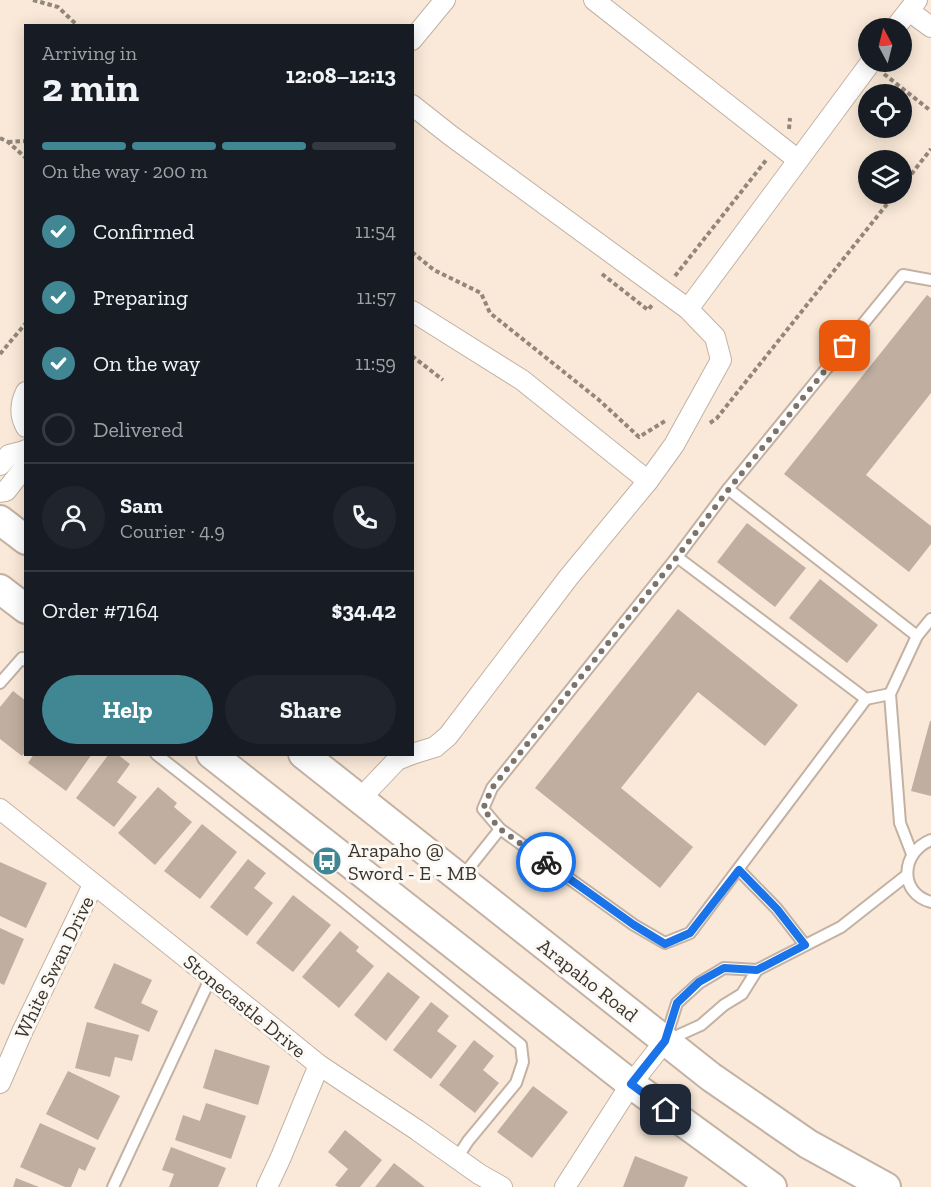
<!DOCTYPE html>
<meta charset="utf-8">
<style>
:root{--surface:#171b24;--page:#20242c;--text:#f1f3f6;--muted:#9ea1a6;--line:#363941;--accent:#418693}
body{margin:0;font-family:"Zilla Slab",serif;background:var(--page);color:var(--text);height:100vh;display:flex;flex-direction:column;font-size:22px;white-space:nowrap}
*{box-sizing:border-box;margin:0}
p{font-size:20px;color:var(--muted)}
.icon{flex:none;width:33px;height:33px;fill:none;stroke:currentColor;stroke-width:2;stroke-linecap:round;stroke-linejoin:round}
.map{position:relative;flex:1;overflow:hidden}
.sheet{position:absolute;left:24px;top:24px;width:390px;height:732px;display:flex;flex-direction:column;background:var(--surface);border-radius:0px;box-shadow:0 3px 15px #0003}
.sheet>*{flex:none}
.needle{width:39px;rotate:353deg}
.buttons{position:absolute;left:858px;top:18px;display:grid;gap:12px}
.buttons a{display:grid;place-items:center;width:54px;height:54px;border-radius:50%;background:var(--surface);box-shadow:0 3px 15px #0003;font-size:30px}
.pin{position:absolute;display:grid;place-items:center;width:51px;height:51px;color:#fff;margin:-26px;border-radius:12px;box-shadow:0 3px 9px #0006}
.courier{position:absolute;display:grid;place-items:center;width:60px;height:60px;margin:-30px;border:4px solid #1a73e8;border-radius:50%;background:#fff;color:#222;box-shadow:0 2px 8px #0007}
.headline em{font-style:normal;font-weight:800}
.headline div{display:flex;flex-direction:column-reverse}
.headline{display:flex;align-items:center;justify-content:space-between;height:102px;padding:0 18px}
h1{font-size:39px;font-weight:800;line-height:45px}
.bar{display:grid;grid-template-columns:repeat(4,1fr);gap:9px 6px;align-content:center;height:72px;padding:0 18px}
.bar i{height:8px;border-radius:4px;background:var(--line)}
.bar .active{background:var(--accent)}
.bar p{grid-column:span 4}
.line{display:flex;align-items:center;gap:15px;padding:0 18px;border-top:2px solid var(--line)}
.line div{flex:1}
.round{display:grid;place-items:center;flex:none;width:63px;height:63px;border-radius:32px;background:var(--page)}
ol{padding:0 18px;list-style:none}
li{display:flex;align-items:center;gap:18px;height:66px}
li p{margin-inline-start:auto}
li .icon{padding:6px;border-radius:50%;background:var(--accent);color:#fff;stroke-width:4}
li:last-child{color:var(--muted)}
li i{width:33px;height:33px;border:3px solid var(--line);border-radius:50%}
.action{display:flex;gap:12px;margin-top:auto;padding:12px 18px}
.action a{flex:1;height:69px;border-radius:36px;background:var(--accent);color:#fff;font-size:24px;font-weight:800;line-height:69px;text-align:center}
.action a+a{background:var(--page);color:var(--text)}
.map>svg:first-child{display:block}
.building{fill:#c0afa0}
.lines{fill:none;stroke-linecap:round;stroke-linejoin:round}
.lane-casing{stroke:#c3b2a3;stroke-width:14}
.street-casing{stroke:#c3b2a3;stroke-width:22}
.secondary-casing{stroke:#c3b2a3;stroke-width:32}
.path{stroke:#93877c;stroke-width:4;stroke-dasharray:4.5 3;stroke-linecap:butt}
.lane{stroke:#fff;stroke-width:10}
.street{stroke:#fff;stroke-width:20}
.secondary{stroke:#fff;stroke-width:28}
.done{stroke:#7d7369;stroke-width:6;stroke-dasharray:0 10.8}
.route{stroke:#1a73e8;stroke-width:8}
.labels{text-anchor:middle;stroke-width:6;stroke-linejoin:round;paint-order:stroke}
.poi-label{font-size:20px;fill:#3a342d;stroke:#fcf9f5;text-anchor:start}
.street-label{font-size:20px;fill:#3a342d;stroke:#fcf9f5}
</style>
<div class="map">
<svg width="931" height="1187" viewBox="0 0 931 1187">
<rect width="100%" height="100%" fill="#fae9d8"/>
<g class="building">
<polygon points="927,295 931,298 931,393 866,475 931,526 931,544 909,572 784,474"/>
<polygon points="747,523 806,568 775,607 717,562"/>
<polygon points="820,579 878,625 847,663 789,618"/>
<polygon points="678,609 798,705 765,746 698,692 621,788 693,847 660,888 535,788"/>
<polygon points="13,691 26,701 26,752 22,756 0,739 0,707"/>
<polygon points="930,721 931,721 931,796 911,791"/>
<polygon points="34,754 92,754 66,791 28,763"/>
<polygon points="109,754 117,754 130,764 117,782 137,797 114,827 76,798"/>
<polygon points="158,787 177,803 174,807 192,822 155,865 118,833"/>
<polygon points="202,824 237,852 200,899 164,871"/>
<polygon points="248,859 266,873 254,888 273,903 247,936 210,907"/>
<polygon points="0,862 47,883 26,928 0,916"/>
<polygon points="293,895 331,925 293,972 256,943"/>
<polygon points="0,928 24,939 4,985 0,983"/>
<polygon points="340,931 359,947 356,951 374,966 339,1008 302,977"/>
<polygon points="114,963 152,980 141,1003 158,1011 149,1032 94,1008"/>
<polygon points="388,972 420,997 386,1041 354,1015"/>
<polygon points="431,1002 449,1016 437,1031 457,1046 431,1079 393,1050"/>
<polygon points="87,1022 139,1035 132,1061 115,1057 110,1077 75,1068"/>
<polygon points="474,1040 494,1056 483,1070 499,1083 475,1113 439,1085"/>
<polygon points="215,1049 270,1066 258,1105 203,1088"/>
<polygon points="68,1071 120,1096 98,1140 46,1114"/>
<polygon points="533,1086 568,1112 532,1158 497,1132"/>
<polygon points="206,1103 246,1116 231,1159 175,1140 183,1115 200,1121"/>
<polygon points="40,1123 96,1148 85,1171 79,1168 71,1187 65,1187 20,1167"/>
<polygon points="345,1130 382,1160 360,1187 338,1187 335,1185 348,1169 328,1152"/>
<polygon points="171,1147 226,1168 218,1187 169,1187 174,1174 162,1170"/>
<polygon points="635,1156 688,1177 684,1187 623,1187"/>
<polygon points="394,1163 425,1187 375,1187"/>
<polygon points="16,1178 39,1187 13,1187"/>
</g>
<g class="lines">
<g class="lane-casing">
<g id="lane">
<polyline points="728,489 903,275 931,280"/>
<polyline points="677,557 492,788 483,809 500,829 634,925 665,943 690,933 866,699"/>
<polyline points="0,683 22,658 26,661"/>
<polyline points="890,694 866,699 677,557 728,489 917,636"/>
<polyline points="156,754 338,897 521,1045 523,1062 516,1083 468,1141 457,1158"/>
<path d="M931,840C901,852 898,893 931,902"/>
<polyline points="912,854 900,823 890,694 917,636 931,619"/>
<polyline points="739,870 777,909 805,945"/>
<polyline points="461,878 500,829"/>
<polyline points="666,1038 677,1003 699,983 724,968 757,970 841,927 907,875"/>
<polyline points="668,1040 701,1025 724,1005 742,994 757,970"/>
<polyline points="113,1187 211,977"/>
</g>
</g>
<g class="street-casing">
<g id="street">
<polyline points="594,0 798,160"/>
<polyline points="909,11 931,27"/>
<polyline points="895,28 917,0"/>
<polyline points="412,40 445,0"/>
<polyline points="412,105 450,135 688,309 715,337 721,360 674,445 648,481"/>
<polyline points="688,309 871,62"/>
<polyline points="412,311 522,380 648,481 568,578 448,736 435,747 412,754"/>
<path d="M26,392C20,404 20,416 26,427"/>
<polyline points="0,465 9,455 25,451"/>
<polyline points="0,492 6,491 23,469 26,450"/>
<polyline points="360,799 397,760 412,754"/>
<polyline points="0,809 204,972 319,1065 417,1130 479,1174 502,1187"/>
<polyline points="0,1083 23,1030 93,885"/>
<polyline points="267,1187 281,1157 319,1065"/>
<polyline points="565,1187 631,1084 665,1041"/>
</g>
</g>
<g class="secondary-casing">
<g id="secondary">
<polyline points="0,520 26,540"/>
<polyline points="0,589 26,609"/>
<polyline points="211,754 631,1084 772,1187"/>
<polyline points="303,754 711,1077 808,1144 886,1187"/>
</g>
</g>
<g class="path">
<polyline points="33,0 58,7 78,26"/>
<polyline points="884,74 931,111"/>
<polyline points="789,129 790,118"/>
<polyline points="0,138 8,142 26,158"/>
<polyline points="8,142 26,141"/>
<polyline points="902,186 931,149"/>
<polyline points="412,252 434,270 481,293 490,313 599,400 639,437 665,421"/>
<polyline points="602,274 648,310 652,305"/>
<polyline points="675,276 767,159"/>
<polyline points="0,354 26,323"/>
<polyline points="412,356 443,380"/>
<polyline points="710,423 717,418 895,194"/>
</g>
<use href="#lane" class="lane"/>
<use href="#street" class="street"/>
<use href="#secondary" class="secondary"/>
</g>
<g class="lines">
<polyline class="done" points="546,862 500,829 483,809 492,788 677,557 729,489 845,346"/>
<polyline class="route" points="546,862 634,925 665,944 690,933 739,870 777,909 805,945 757,970 724,968 699,982 677,1003 665,1041 631,1084 666,1110"/>
</g>
<defs>
<g id="bus-disc" transform="scale(1.5)"><circle r="9.5" fill="#418693" stroke="#fcf9f5"/><path d="M-5-6H5V4H4V6H2V4H-2V6H-4V4H-5ZM-3.5-4V0h7V-4ZM-3.5 1.2v1.5H-2V1.2ZM2 1.2v1.5H3.5V1.2Z" fill="#fff"/></g>
</defs>
<g fill-rule="evenodd">
<use href="#bus-disc" x="327" y="861"/>
</g>
<g class="labels">
<g class="poi-label">
<text x="348" y="857">Arapaho @<tspan x="348" dy="23">Sword - E - MB</tspan></text>
</g>
<g class="street-label">
<text transform="translate(54 967) rotate(-64)" y="7">White Swan Drive</text>
<text transform="translate(588 980) rotate(38)" y="7">Arapaho Road</text>
<text transform="translate(245 1006) rotate(39)" y="7">Stonecastle Drive</text>
</g>
</g>
</svg>
<div class="buttons">
<a><svg class="needle" viewBox="-14 -14 28 28"><path d="M0-13l5 13h-10z" fill="#e53935"/><path d="M0 13l5-13h-10z" fill="#9ea1a6"/></svg></a>
<a><svg class="icon" aria-label="locate" viewBox="0 0 24 24"><circle cx="12" cy="12" r="6"/><path d="M12 2v4M12 18v4M2 12h4M18 12h4"/></svg></a>
<a><svg class="icon" aria-label="layers" viewBox="0 0 24 24"><path d="M12 4l9 5-9 5-9-5zM3 14l9 5 9-5"/></svg></a>
</div>
<div class="pin" style="left:845px;top:346px;background:#ea580c"><svg class="icon" aria-label="bag" viewBox="0 0 24 24"><path d="M5 8h14l-1 12H6zM9 8a3 3 0 0 1 6 0"/></svg></div>
<div class="pin" style="left:666px;top:1110px;background:#1f2937"><svg class="icon" aria-label="home" viewBox="0 0 24 24"><path d="M3 11l9-7 9 7M6 9v11h12V9"/></svg></div>
<div class="courier" style="left:546px;top:862px"><svg class="icon" aria-label="bike" viewBox="0 0 24 24"><circle cx="6" cy="16" r="4"/><circle cx="18" cy="16" r="4"/><path d="M6 16l4-8h5l3 8M10 8l3 8H6M13 5h3"/></svg></div>
<section class="sheet">
<div class="headline"><div><h1>2 min</h1><p>Arriving in</p></div><em>12:08–12:13</em></div>
<div class="bar"><i class="active"></i><i class="active"></i><i class="active"></i><i></i><p>On the way · 200 m</p></div>
<ol>
<li><svg class="icon" aria-label="check" viewBox="0 0 24 24"><path d="M5 12l5 5 9-10"/></svg>Confirmed<p>11:54</p></li>
<li><svg class="icon" aria-label="check" viewBox="0 0 24 24"><path d="M5 12l5 5 9-10"/></svg>Preparing<p>11:57</p></li>
<li><svg class="icon" aria-label="check" viewBox="0 0 24 24"><path d="M5 12l5 5 9-10"/></svg>On the way<p>11:59</p></li>
<li><i></i>Delivered</li>
</ol>
<div class="line" style="height:108px"><a class="round"><svg class="icon" aria-label="person" viewBox="0 0 24 24"><circle cx="12" cy="8" r="4"/><path d="M4 21q1-7 8-7t8 7"/></svg></a><div><b>Sam</b><p>Courier · 4.9</p></div><a class="round"><svg class="icon" aria-label="phone" viewBox="0 0 24 24"><path d="M5 4h4l2 5-3 2q2 4 5 5l2-3 5 2v4C11 20 4 13 5 4z"/></svg></a></div>
<div class="line" style="height:78px"><div>Order #7164</div><b>$34.42</b></div>
<div class="action"><a>Help</a><a>Share</a></div>
</section>
</div>
